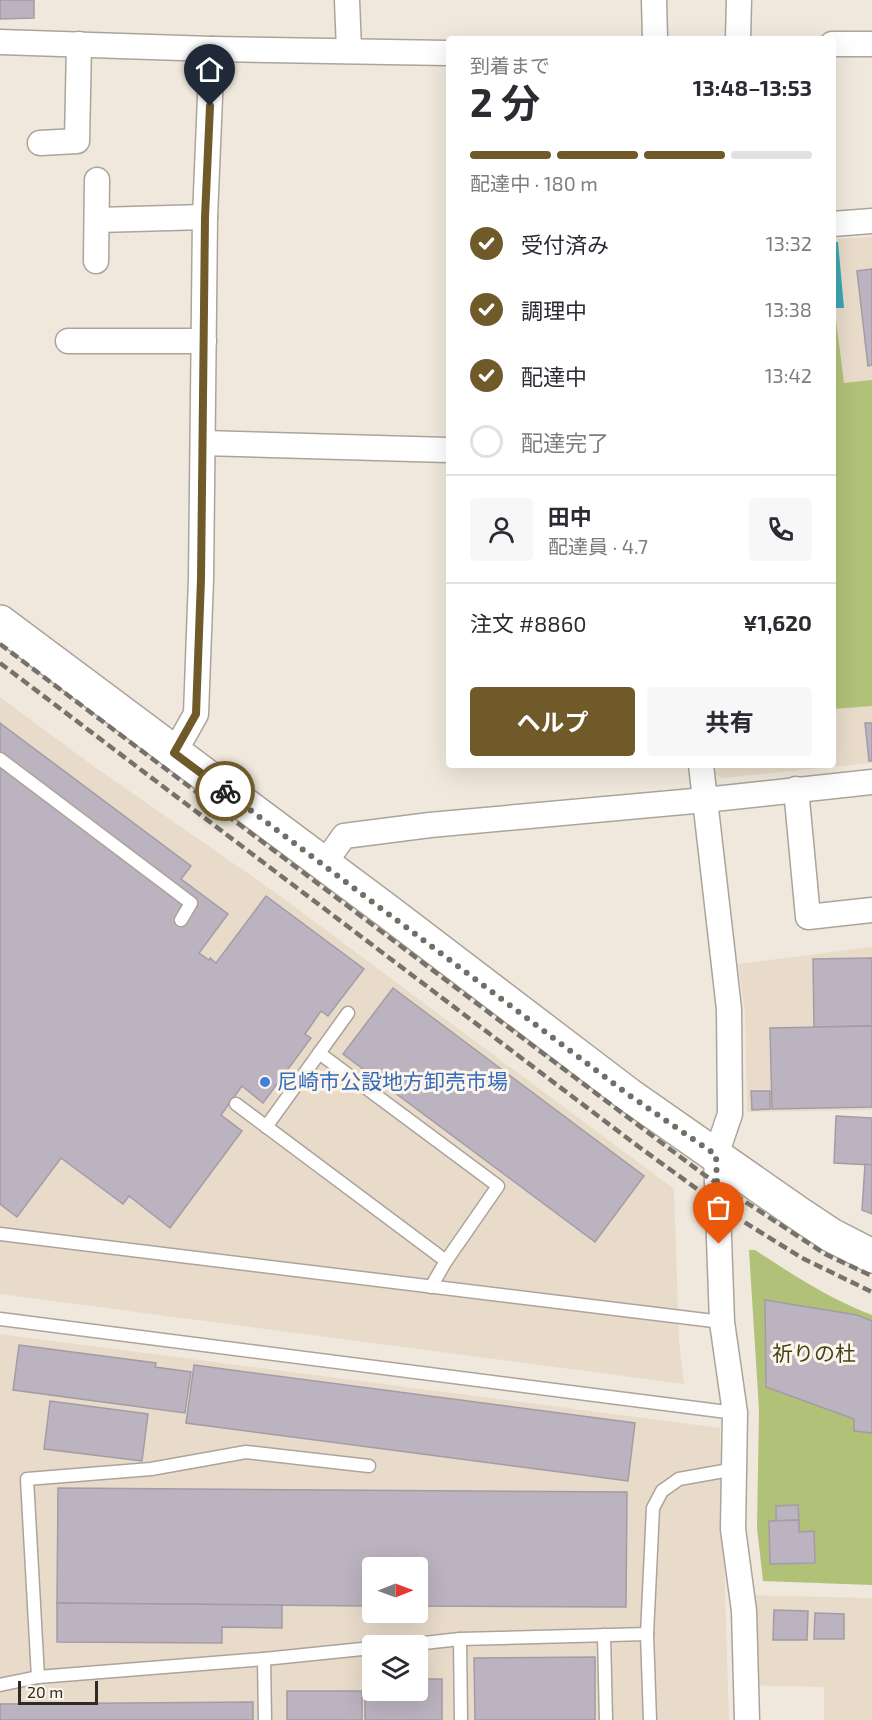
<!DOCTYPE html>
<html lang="ja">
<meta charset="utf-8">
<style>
:root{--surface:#fff;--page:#f7f7f7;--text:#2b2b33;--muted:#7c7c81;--line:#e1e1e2;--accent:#705a29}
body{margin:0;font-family:"Exo 2","Noto Sans JP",sans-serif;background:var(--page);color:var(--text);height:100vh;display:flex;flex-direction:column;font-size:22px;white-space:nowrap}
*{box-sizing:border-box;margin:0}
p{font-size:20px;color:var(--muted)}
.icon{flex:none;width:33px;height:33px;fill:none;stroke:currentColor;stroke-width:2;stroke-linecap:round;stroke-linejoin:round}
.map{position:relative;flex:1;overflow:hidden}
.drawer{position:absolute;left:446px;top:36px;width:390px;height:732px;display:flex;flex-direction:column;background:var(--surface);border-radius:6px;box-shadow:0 6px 24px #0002}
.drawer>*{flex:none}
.needle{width:39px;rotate:89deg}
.controls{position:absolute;left:362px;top:1557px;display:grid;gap:12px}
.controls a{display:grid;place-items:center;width:66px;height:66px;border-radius:6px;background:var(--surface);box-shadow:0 6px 24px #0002;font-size:30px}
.scale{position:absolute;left:18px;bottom:15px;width:80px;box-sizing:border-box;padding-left:6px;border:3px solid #2e2b27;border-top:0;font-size:16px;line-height:21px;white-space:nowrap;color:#2e2b27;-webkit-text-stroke:4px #fdf5ea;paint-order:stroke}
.pin{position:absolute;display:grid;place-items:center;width:51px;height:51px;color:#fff;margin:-62px -26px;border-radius:50% 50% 50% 0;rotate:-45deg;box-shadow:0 0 6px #0007}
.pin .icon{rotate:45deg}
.courier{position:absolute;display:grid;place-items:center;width:60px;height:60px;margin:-30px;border:4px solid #705a29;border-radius:50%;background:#fff;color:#222;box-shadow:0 2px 8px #0007}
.overview em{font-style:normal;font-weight:700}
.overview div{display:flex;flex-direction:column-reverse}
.overview{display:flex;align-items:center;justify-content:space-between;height:102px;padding:0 24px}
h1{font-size:39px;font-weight:700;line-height:45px}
.bar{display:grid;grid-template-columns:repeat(4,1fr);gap:9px 6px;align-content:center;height:72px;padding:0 24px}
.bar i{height:8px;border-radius:4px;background:var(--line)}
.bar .on{background:var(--accent)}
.bar p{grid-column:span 4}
.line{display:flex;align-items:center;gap:15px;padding:0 24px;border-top:2px solid var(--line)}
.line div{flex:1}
.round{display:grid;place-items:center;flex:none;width:63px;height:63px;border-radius:6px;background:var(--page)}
ol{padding:0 24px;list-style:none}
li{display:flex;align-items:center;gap:18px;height:66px}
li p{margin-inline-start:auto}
li .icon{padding:6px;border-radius:50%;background:var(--accent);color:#fff;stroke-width:4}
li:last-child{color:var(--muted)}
li i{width:33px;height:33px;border:3px solid var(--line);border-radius:50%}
.action{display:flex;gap:12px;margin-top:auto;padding:12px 24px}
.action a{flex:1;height:69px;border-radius:6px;background:var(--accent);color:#fff;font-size:24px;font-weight:700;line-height:69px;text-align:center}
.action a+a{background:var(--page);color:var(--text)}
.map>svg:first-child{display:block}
.built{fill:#e8dbca;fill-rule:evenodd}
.green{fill:#b1c178}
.water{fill:#3ba6b1}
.building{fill:#bbb3bf;stroke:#a39ca7;stroke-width:1.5}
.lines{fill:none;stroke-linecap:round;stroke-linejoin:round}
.lane-casing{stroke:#aca49a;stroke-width:15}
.street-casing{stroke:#aca49a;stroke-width:27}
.secondary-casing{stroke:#aca49a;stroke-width:36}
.lane{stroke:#fff;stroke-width:12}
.street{stroke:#fff;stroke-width:24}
.secondary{stroke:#fff;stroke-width:33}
.rail{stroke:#76716a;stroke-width:4.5;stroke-dasharray:9 4.5;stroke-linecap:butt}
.done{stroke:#726d66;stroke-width:6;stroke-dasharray:0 10.8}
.route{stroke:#705a29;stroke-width:8}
.shop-dot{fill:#3f7fe0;stroke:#fdf5ea;stroke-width:2}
.labels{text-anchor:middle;stroke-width:6;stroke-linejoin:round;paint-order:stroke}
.shop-label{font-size:21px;fill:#366cbe;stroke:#fdf5ea;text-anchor:start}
.park-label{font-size:21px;fill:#3d441d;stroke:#fdf5ea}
</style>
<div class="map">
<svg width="872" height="1720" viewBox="0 0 872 1720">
<rect width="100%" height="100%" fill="#f0e8dc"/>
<g class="built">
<polygon points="872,237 872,763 723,778 711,772 710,765 832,765 833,239"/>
<polygon points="0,697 96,768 276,893 674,1189 679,1341 684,1384 0,1294"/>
<polygon points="872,947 872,1110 747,1112 745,1013 738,964"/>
<path d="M0,1334L720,1428L729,1720H0ZM372,1568H417V1612H372ZM372,1646H417V1690H372Z"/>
<polygon points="741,1595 872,1598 872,1720 824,1720 824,1687 746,1685"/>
</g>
<g class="green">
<polygon points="833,312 835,312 844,383 872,380 872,706 833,709"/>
<path d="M749,1250H755C793,1275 830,1299 872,1315V1585L763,1581L757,1528L759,1410Z"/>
</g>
<polygon class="water" points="833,242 838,242 844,308 833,308"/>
<g class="building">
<polygon points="0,0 34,0 34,18 0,19"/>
<polygon points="872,269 872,365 868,366 857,271"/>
<polygon points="0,723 191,866 181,879 228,914 199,953 209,960 210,958 216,963 266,896 364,969 328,1016 321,1011 305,1034 311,1038 263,1103 242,1086 221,1115 242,1131 170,1228 129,1196 123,1204 61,1158 17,1217 0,1204"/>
<polygon points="865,723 872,723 872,761 869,761"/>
<polygon points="872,958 872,1026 814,1027 813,959"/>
<polygon points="393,988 644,1176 595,1242 343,1054"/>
<polygon points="872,1026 872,1107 772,1109 770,1028"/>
<polygon points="751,1091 770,1091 770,1109 752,1110"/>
<polygon points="836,1116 872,1118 872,1165 834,1163"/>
<polygon points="865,1164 872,1165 872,1214 862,1210"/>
<polygon points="765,1300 857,1315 872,1321 872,1433 854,1431 854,1419 766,1387"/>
<polygon points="19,1345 156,1363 155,1367 191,1372 185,1413 13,1390"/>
<polygon points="194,1365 635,1423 628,1481 186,1423"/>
<polygon points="50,1401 148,1414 142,1461 44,1449"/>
<polygon points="58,1488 627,1492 626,1607 417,1606 417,1568 372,1568 372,1606 57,1603"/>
<polygon points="798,1505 799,1520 776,1521 776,1506"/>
<polygon points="799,1520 799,1532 814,1531 815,1563 770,1564 769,1521"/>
<polygon points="57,1603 282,1605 282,1628 222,1627 222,1643 57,1642"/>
<polygon points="774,1610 808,1611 807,1640 773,1640"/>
<polygon points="815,1613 844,1614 844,1639 814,1639"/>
<polygon points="595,1657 595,1720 475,1720 474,1658"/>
<polygon points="365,1679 372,1679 372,1690 417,1690 417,1679 442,1679 442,1720 365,1720"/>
<rect x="287" y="1691" width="75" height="29"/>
<polygon points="253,1702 253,1720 0,1720 0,1704"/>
</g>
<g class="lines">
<g class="lane-casing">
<g id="lane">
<polyline points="0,759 191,903 181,920"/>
<polyline points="319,1053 498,1186 446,1261"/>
<polyline points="236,1104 446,1261 431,1287"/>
<polyline points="266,1127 348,1013"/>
<polyline points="0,1234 722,1322"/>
<polyline points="0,1319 735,1413"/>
<polyline points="647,1634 650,1720"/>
<polyline points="604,1635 606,1720"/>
<polyline points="460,1639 461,1720"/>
<polyline points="397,1646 460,1639 647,1634 653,1508 662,1491 679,1479 735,1469"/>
<polyline points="264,1659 265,1720"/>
<polyline points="38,1677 27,1479 151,1469 246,1452 369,1466"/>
<polyline points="0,1685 38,1677 264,1659 372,1648"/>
</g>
</g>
<g class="street-casing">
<g id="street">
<polyline points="347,0 349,50"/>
<polyline points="654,0 655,39"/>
<polyline points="738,39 739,0"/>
<polyline points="0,42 212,49 448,53"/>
<polyline points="832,44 872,44"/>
<polyline points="40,143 77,141 79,44"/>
<polyline points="98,220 205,217"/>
<polyline points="832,224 872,221"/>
<polyline points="96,261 97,180"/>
<polyline points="68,341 204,341"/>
<polyline points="203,443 448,450"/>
<polyline points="174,753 196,714 201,579 205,217 212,49"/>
<polyline points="701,765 729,1009 730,1114 716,1155 722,1322 735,1413 733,1529 744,1611 747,1720"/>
<polyline points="796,789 808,917 872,910"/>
<polyline points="324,864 344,836 430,825 705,800 872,782"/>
</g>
</g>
<g class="secondary-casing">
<polyline id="secondary" points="0,622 386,910 629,1095 798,1213 831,1235 872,1256"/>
</g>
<use href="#lane" class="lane"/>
<use href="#street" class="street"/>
<use href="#secondary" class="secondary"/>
<g class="rail">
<polyline points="0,644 703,1174 825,1254 872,1276"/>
<polyline points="0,663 639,1147 733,1215 802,1258 872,1292"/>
</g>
</g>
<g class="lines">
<polyline class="done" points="225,791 629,1095 716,1155 719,1244"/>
<polyline class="route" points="210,106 205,217 201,579 196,714 174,753 225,791"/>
</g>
<circle class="shop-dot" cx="265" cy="1082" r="6"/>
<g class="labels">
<g class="shop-label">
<text x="277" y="1089">尼崎市公設地方卸売市場</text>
</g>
<g class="park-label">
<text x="814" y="1361">祈りの杜</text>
</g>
</g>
</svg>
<div class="controls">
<a><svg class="needle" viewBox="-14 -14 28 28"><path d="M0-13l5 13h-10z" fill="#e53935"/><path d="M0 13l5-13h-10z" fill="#7c7c81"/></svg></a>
<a><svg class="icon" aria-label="layers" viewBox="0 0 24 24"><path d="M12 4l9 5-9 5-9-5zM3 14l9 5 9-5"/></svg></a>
</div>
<div class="scale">20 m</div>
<div class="pin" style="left:719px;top:1244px;background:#ea580c"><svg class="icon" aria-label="bag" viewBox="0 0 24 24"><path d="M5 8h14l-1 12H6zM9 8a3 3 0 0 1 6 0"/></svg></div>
<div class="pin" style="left:210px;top:106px;background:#1f2937"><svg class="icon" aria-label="home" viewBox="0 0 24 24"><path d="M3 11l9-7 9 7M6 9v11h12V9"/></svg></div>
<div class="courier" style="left:225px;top:791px"><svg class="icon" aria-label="bike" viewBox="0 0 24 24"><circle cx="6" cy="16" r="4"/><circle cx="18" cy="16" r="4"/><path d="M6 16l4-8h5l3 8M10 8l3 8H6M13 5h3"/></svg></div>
<section class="drawer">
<div class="overview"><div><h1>2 分</h1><p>到着まで</p></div><em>13:48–13:53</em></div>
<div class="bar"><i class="on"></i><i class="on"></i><i class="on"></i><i></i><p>配達中 · 180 m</p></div>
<ol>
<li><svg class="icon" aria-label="check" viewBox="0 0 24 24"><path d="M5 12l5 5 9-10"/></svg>受付済み<p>13:32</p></li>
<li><svg class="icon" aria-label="check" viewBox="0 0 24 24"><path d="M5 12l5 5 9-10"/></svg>調理中<p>13:38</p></li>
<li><svg class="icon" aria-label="check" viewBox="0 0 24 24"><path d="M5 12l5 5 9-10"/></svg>配達中<p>13:42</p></li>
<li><i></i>配達完了</li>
</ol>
<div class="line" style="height:108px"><a class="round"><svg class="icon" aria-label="person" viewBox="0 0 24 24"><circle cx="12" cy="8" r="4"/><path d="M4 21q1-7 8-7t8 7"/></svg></a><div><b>田中</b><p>配達員 · 4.7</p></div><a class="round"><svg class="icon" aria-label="phone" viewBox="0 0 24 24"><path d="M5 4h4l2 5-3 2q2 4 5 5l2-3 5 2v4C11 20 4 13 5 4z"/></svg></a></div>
<div class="line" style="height:78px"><div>注文 #8860</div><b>¥1,620</b></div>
<div class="action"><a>ヘルプ</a><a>共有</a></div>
</section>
</div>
